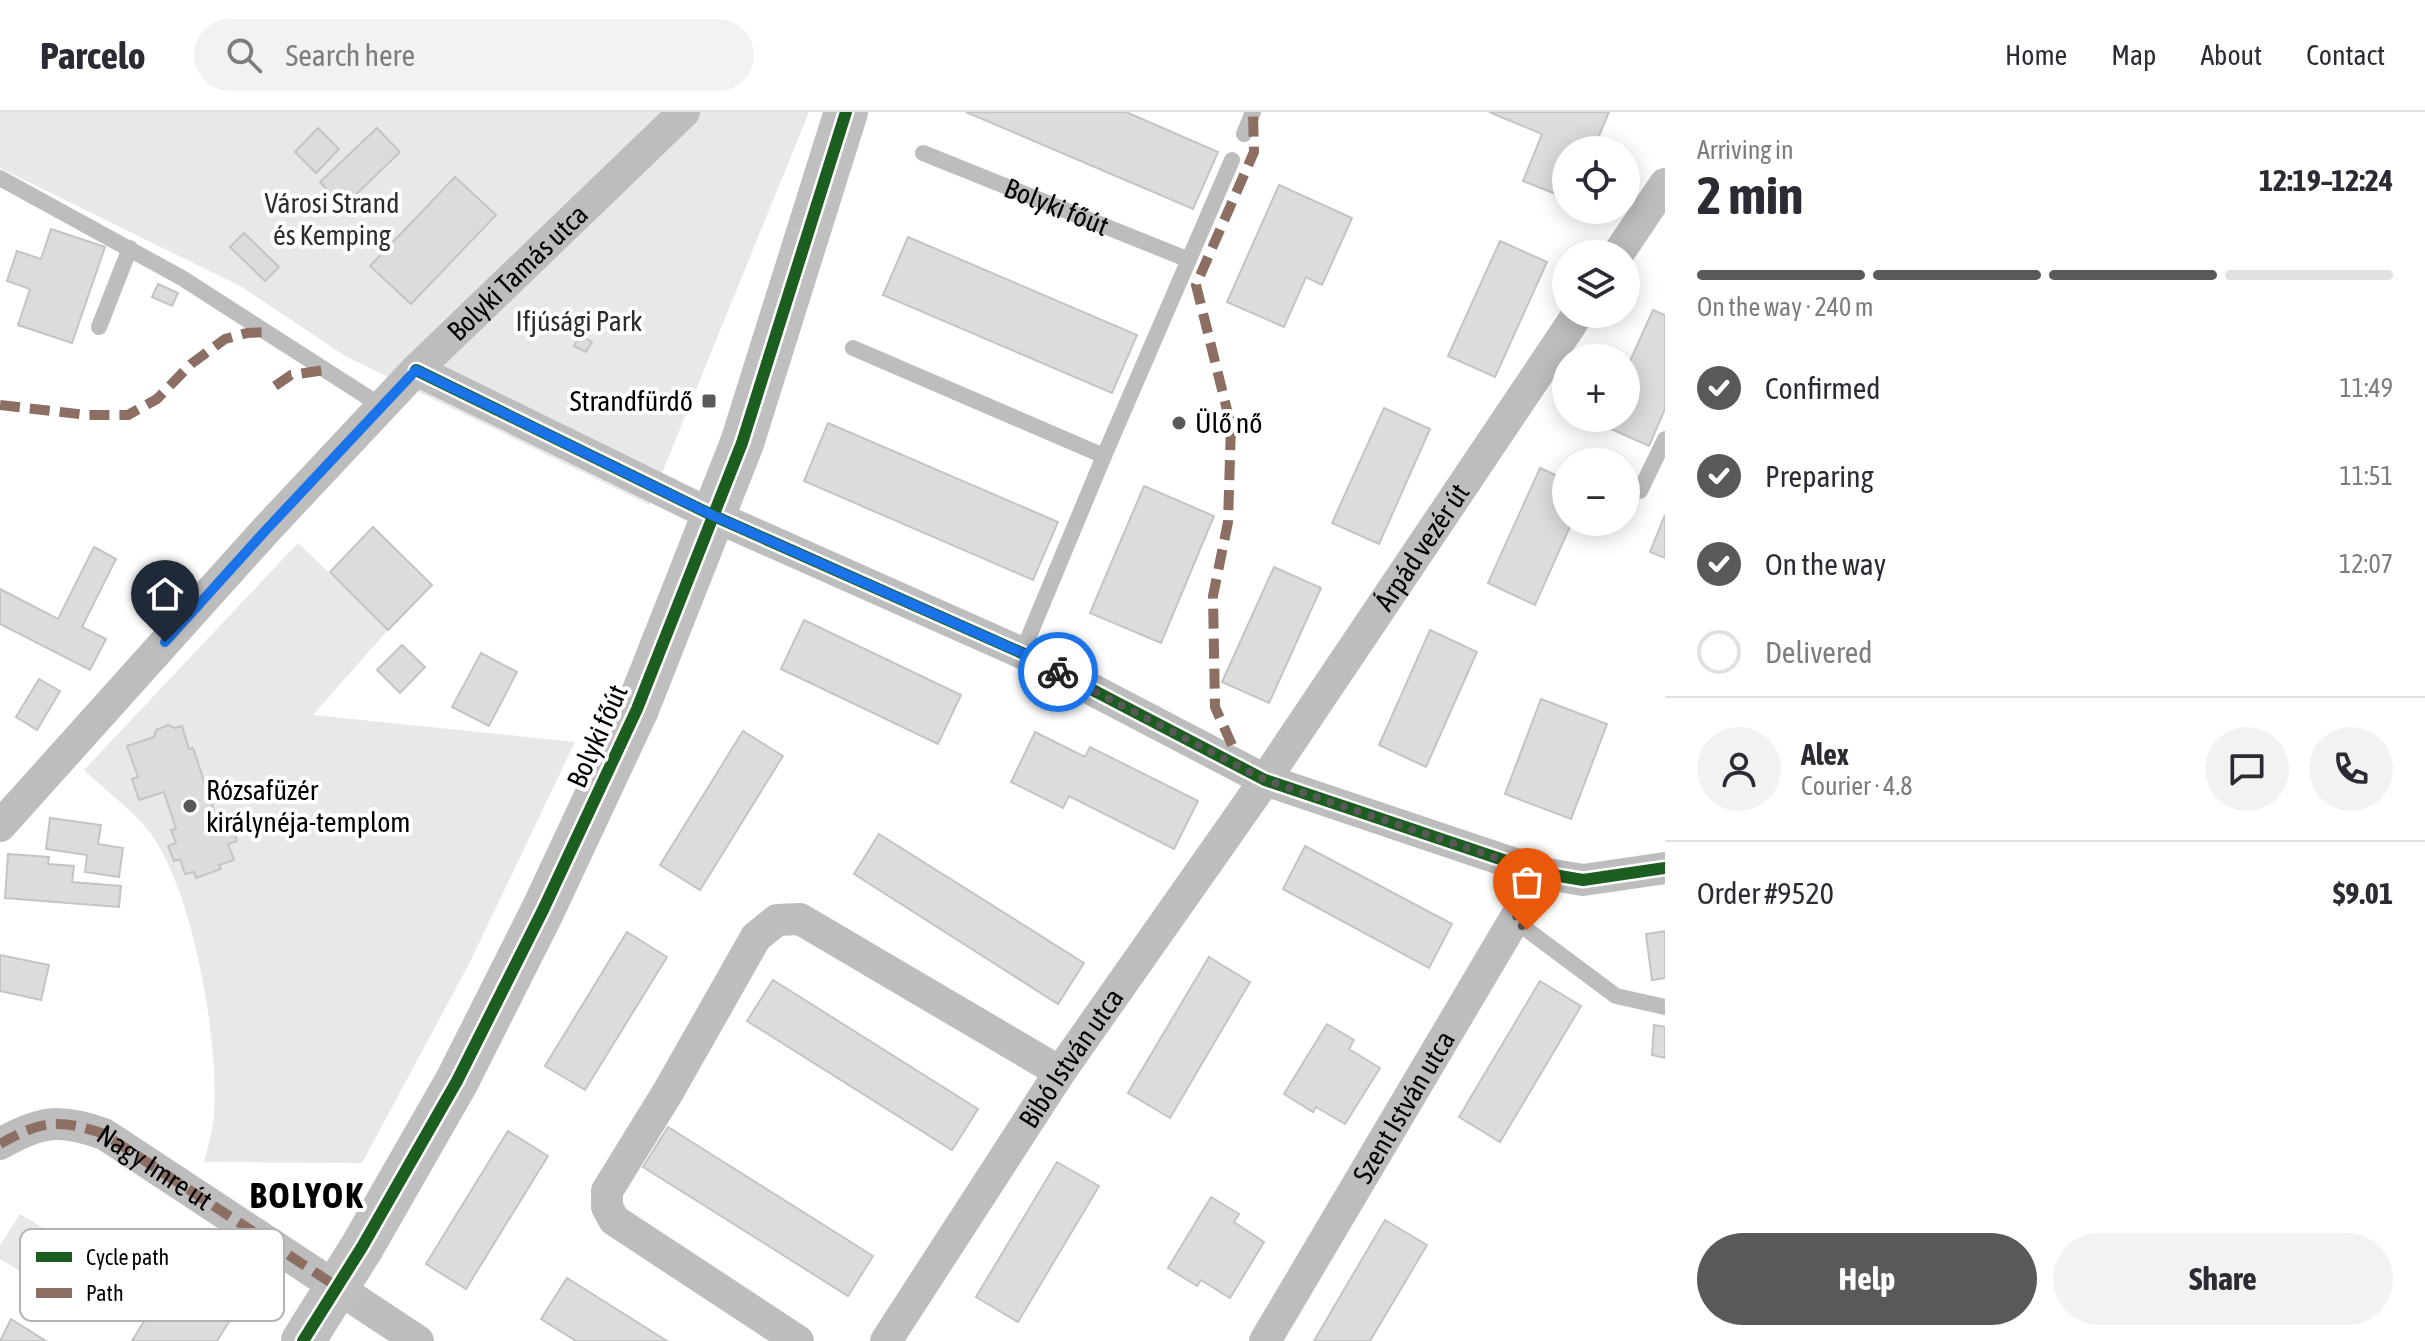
<!DOCTYPE html>
<meta charset="utf-8">
<style>
:root{--surface:#fff;--page:#f2f2f3;--text:#2b2b33;--muted:#7c7c81;--line:#e1e1e2;--accent:#595959}
body{margin:0;font-family:"Asap Condensed",sans-serif;background:var(--page);color:var(--text);height:100vh;display:flex;flex-direction:column;font-size:30px;white-space:nowrap}
*{box-sizing:border-box;margin:0}
p{font-size:26px;color:var(--muted)}
.icon{flex:none;width:44px;height:44px;fill:none;stroke:currentColor;stroke-width:2;stroke-linecap:round;stroke-linejoin:round}
.map{position:relative;flex:1;overflow:hidden}
.details{display:flex;flex-direction:column;background:var(--surface);width:760px}
.details>*{flex:none}
.fabs{position:absolute;left:1552px;top:24px;display:grid;gap:16px}
.fabs a{display:grid;place-items:center;width:88px;height:88px;border-radius:50%;background:var(--surface);box-shadow:0 4px 20px #0003;font-size:40px}
.pin{position:absolute;display:grid;place-items:center;width:68px;height:68px;color:#fff;margin:-82px -34px;border-radius:50% 50% 50% 0;rotate:-45deg;box-shadow:0 0 8px #0007}
.pin .icon{rotate:45deg}
.courier{position:absolute;display:grid;place-items:center;width:80px;height:80px;margin:-40px;border:6px solid #1a73e8;border-radius:50%;background:#fff;color:#222;box-shadow:0 2px 10px #0007}
.headline em{font-style:normal;font-weight:700}
.headline div{display:flex;flex-direction:column-reverse}
.headline{display:flex;align-items:center;justify-content:space-between;height:136px;padding:0 32px}
h1{font-size:52px;font-weight:700;line-height:60px}
.bar{display:grid;grid-template-columns:repeat(4,1fr);gap:12px 8px;align-content:center;height:96px;padding:0 32px}
.bar i{height:10px;border-radius:6px;background:var(--line)}
.bar .active{background:var(--accent)}
.bar p{grid-column:span 4}
.line{display:flex;align-items:center;gap:20px;padding:0 32px;border-top:2px solid var(--line)}
.line div{flex:1}
.round{display:grid;place-items:center;flex:none;width:84px;height:84px;border-radius:42px;background:var(--page)}
ol{padding:0 32px;list-style:none}
li{display:flex;align-items:center;gap:24px;height:88px}
li p{margin-inline-start:auto}
li .icon{padding:8px;border-radius:50%;background:var(--accent);color:#fff;stroke-width:4}
li:last-child{color:var(--muted)}
li i{width:44px;height:44px;border:4px solid var(--line);border-radius:50%}
.primary-button{display:flex;gap:16px;margin-top:auto;padding:16px 32px}
.primary-button a{flex:1;height:92px;border-radius:48px;background:var(--accent);color:#fff;font-size:32px;font-weight:700;line-height:92px;text-align:center}
.primary-button a+a{background:var(--page);color:var(--text)}
header{display:flex;align-items:center;gap:48px;box-sizing:border-box;height:112px;padding:0 40px;background:var(--surface);border-bottom:2px solid var(--line)}
header strong{font-size:38px}
nav{display:flex;gap:44px;margin-inline-start:auto;font-size:28px}
.search{width:560px;height:72px;background:var(--page);display:flex;align-items:center;gap:20px;box-sizing:border-box;padding:0 28px;border-radius:44px;color:var(--muted);font-size:30px}
main{display:flex;flex:1;min-height:0}
.map>svg:first-child{display:block}
.green{fill:#e8e8e8}
.building{fill:#dcdcdc;stroke:#c4c4c4;stroke-width:2}
.lines{fill:none;stroke-linecap:round;stroke-linejoin:round}
.lane{stroke:#bdbdbd;stroke-width:16}
.street{stroke:#bdbdbd;stroke-width:32}
.secondary{stroke:#bfbfbf;stroke-width:44}
.quiet{stroke:#8d6e63;stroke-width:10;stroke-dasharray:20 10;stroke-linecap:butt}
.cycleway-casing{stroke:#fff;stroke-width:17}
.cycleway{stroke:#1b5e20;stroke-width:12}
.done{stroke:#595959;stroke-width:8;stroke-dasharray:0 14.4}
.route{stroke:#1a73e8;stroke-width:10}
.poi-dot{fill:#595959;stroke:#fff;stroke-width:3}
.labels{text-anchor:middle;stroke-width:8;stroke-linejoin:round;paint-order:stroke}
.park-label{font-size:28px;fill:#2d2d2d;stroke:#fff}
.street-label{font-size:28px;fill:#000;stroke:#fff}
.poi-label{font-size:28px;fill:#000;stroke:#fff;text-anchor:start}
.district-label{font-size:36px;font-weight:bold;letter-spacing:2px;fill:#000;stroke:#fff}
.key{fill:#fff;stroke:#b2b2b2;stroke-width:2}
.key-label{font-size:22px;fill:#000}
</style>
<header>
<strong>Parcelo</strong>
<div class="search"><svg class="icon" aria-label="search" viewBox="0 0 24 24"><circle cx="10" cy="10" r="6"/><path d="M15 15l6 6"/></svg>Search here</div>
<nav><a>Home</a><a>Map</a><a>About</a><a>Contact</a></nav>
</header>
<main>
<div class="map">
<svg width="1665" height="1229" viewBox="0 0 1665 1229">
<rect width="100%" height="100%" fill="#fff"/>
<g class="green">
<polygon points="0,0 809,0 649,393 345,244 242,175 0,56"/>
<path d="M298,431L388,518L313,603L575,630L470,850L362,1051L204,1050C208,1034 213,1018 214,1002C219,929 194,782 151,722C133,698 106,679 84,658Z"/>
<polygon points="20,1102 95,1148 69,1189 0,1147 0,1133"/>
</g>
<g class="building">
<polygon points="966,0 1126,0 1218,40 1193,97"/>
<polygon points="1489,0 1609,0 1593,38 1566,38 1566,86 1523,69 1542,22"/>
<polygon points="318,16 339,37 316,61 295,40"/>
<polygon points="377,16 400,40 343,95 320,70"/>
<polygon points="455,65 496,103 411,192 370,154"/>
<polygon points="1279,73 1352,106 1322,173 1306,165 1284,215 1227,190"/>
<polygon points="51,117 105,135 72,231 18,213 30,177 7,169 17,139 41,147"/>
<polygon points="244,121 279,155 265,169 230,135"/>
<polygon points="908,125 1137,223 1112,281 883,183"/>
<polygon points="1500,129 1547,150 1495,265 1448,244"/>
<polygon points="158,172 178,181 172,194 152,185"/>
<polygon points="1653,198 1665,203 1665,297 1649,334 1602,313 1605,306 1626,306 1626,258"/>
<polygon points="580,223 592,230 586,240 574,234"/>
<polygon points="1384,296 1430,317 1379,432 1332,411"/>
<polygon points="828,311 1058,410 1033,468 804,369"/>
<polygon points="1540,356 1566,368 1566,410 1572,410 1535,493 1488,471"/>
<polygon points="1144,374 1214,404 1161,531 1090,501"/>
<polygon points="1665,403 1665,446 1650,440"/>
<polygon points="373,415 432,473 388,518 330,460"/>
<polygon points="94,435 116,447 82,515 106,527 90,558 0,512 0,477 58,507"/>
<polygon points="1274,455 1321,476 1269,591 1222,570"/>
<polygon points="804,508 961,583 938,632 781,557"/>
<polygon points="1430,518 1477,540 1426,655 1379,633"/>
<polygon points="402,533 425,555 400,581 377,558"/>
<polygon points="481,541 517,560 489,614 452,595"/>
<polygon points="39,567 60,579 37,618 16,605"/>
<polygon points="1541,587 1607,612 1571,707 1505,682"/>
<polygon points="168,613 175,616 182,614 189,637 193,636 215,702 220,700 224,712 231,710 237,729 228,732 234,748 219,753 221,757 196,766 194,760 185,762 180,747 174,749 168,734 176,731 171,718 176,717 164,680 139,688 132,667 138,665 127,634 154,625 156,618"/>
<polygon points="743,619 783,644 700,778 660,753"/>
<polygon points="1035,620 1085,645 1090,635 1198,689 1174,737 1069,684 1063,696 1011,670"/>
<polygon points="50,706 101,713 98,732 123,736 119,765 85,760 87,743 46,737"/>
<polygon points="879,722 1084,851 1058,892 854,762"/>
<polygon points="1305,734 1452,812 1429,856 1283,777"/>
<polygon points="8,742 49,745 48,752 74,754 72,770 121,774 119,795 5,786"/>
<polygon points="1665,819 1665,866 1652,868 1646,822"/>
<polygon points="627,820 667,845 585,978 545,954"/>
<polygon points="0,843 49,853 41,888 0,879"/>
<polygon points="1209,845 1250,870 1170,1006 1128,981"/>
<polygon points="773,868 978,997 952,1038 747,909"/>
<polygon points="1540,869 1581,894 1500,1030 1459,1005"/>
<polygon points="1327,912 1354,928 1349,937 1380,956 1345,1012 1316,995 1313,1000 1284,982"/>
<polygon points="1654,913 1665,915 1665,946 1652,943"/>
<polygon points="668,1015 873,1144 848,1184 643,1055"/>
<polygon points="508,1019 548,1044 466,1177 426,1152"/>
<polygon points="1057,1050 1099,1074 1018,1210 976,1185"/>
<polygon points="1211,1085 1239,1102 1234,1110 1264,1130 1230,1186 1201,1168 1197,1174 1168,1156"/>
<polygon points="1385,1108 1427,1133 1370,1229 1314,1229"/>
<polygon points="173,1162 235,1200 217,1229 132,1229"/>
<polygon points="567,1166 667,1229 576,1229 541,1207"/>
<polygon points="11,1207 46,1229 0,1229"/>
</g>
<g class="lines">
<g class="lane">
<polyline points="1244,22 1253,0"/>
<path id="s1" d="M923,41L1189,148"/>
<polyline points="0,66 182,166 383,295"/>
<polyline points="99,215 130,136"/>
<polyline points="853,236 1104,344"/>
<polyline points="1640,379 1665,327"/>
<polyline points="1022,541 1104,344 1232,48"/>
<polyline points="1514,808 1616,884 1665,895"/>
</g>
<g class="street">
<polyline points="1618,142 1665,72"/>
<polyline points="416,258 714,404 1022,541 1265,668 1542,761 1583,768 1665,756"/>
<path id="s2" d="M0,714L266,418L416,258L684,0"/>
<path d="M0,1032C40,1009 59,1006 104,1022L418,1229"/>
<polyline points="798,1229 614,1108 607,1095 607,1079 668,980 756,825 777,808 800,807 1060,960"/>
<path id="s3" d="M886,1229L1060,960L1265,668L1578,202"/>
<path id="s4" d="M1265,1229L1542,761"/>
</g>
<polyline class="secondary" points="303,1229 362,1135 457,969 543,798 637,597 742,331 846,0"/>
<g class="quiet">
<polyline points="275,274 291,263 325,258"/>
<polyline points="0,293 87,303 128,303 157,287 191,252 225,227 247,221 267,220"/>
<polyline points="1232,633 1215,595 1213,484 1228,410 1231,314 1196,173 1254,40 1253,0"/>
<path id="s5" d="M0,1032C40,1009 59,1006 104,1022L336,1174"/>
</g>
<g class="cycleway-casing">
<g id="cycleway">
<polyline points="416,258 714,404 1022,541 1265,668 1542,761 1583,768 1665,756"/>
<polyline points="303,1229 362,1135 457,969 543,798 637,597 742,331 846,0"/>
</g>
</g>
<use href="#cycleway" class="cycleway"/>
</g>
<g class="lines">
<polyline class="done" points="1058,560 1265,668 1542,761 1514,808 1527,818"/>
<polyline class="route" points="165,530 266,418 416,258 714,404 1022,541 1058,560"/>
</g>
<g class="poi-dot">
<rect x="701" y="281" width="16" height="16" rx="4"/>
<circle cx="1179" cy="311" r="8"/>
<circle cx="190" cy="694" r="8"/>
</g>
<g class="labels">
<g class="park-label">
<text x="332" y="101">Városi Strand<tspan x="332" dy="32">és Kemping</tspan></text>
<text x="579" y="219">Ifjúsági Park</text>
</g>
<g class="street-label">
<text dy="10" stroke="none"><textPath href="#s1" startOffset="144">Bolyki főút</textPath></text>
<text dy="10" stroke="none"><textPath href="#s2" startOffset="758">Bolyki Tamás utca</textPath></text>
<text dy="10" stroke="none"><textPath href="#s3" startOffset="958">Árpád vezér út</textPath></text>
<text transform="translate(597 624) rotate(-66)" y="10">Bolyki főút</text>
<text dy="10" stroke="none"><textPath href="#s3" startOffset="338">Bibó István utca</textPath></text>
<text dy="10" stroke="none"><textPath href="#s4" startOffset="272">Szent István utca</textPath></text>
<text dy="10" stroke="none"><textPath href="#s5" startOffset="170">Nagy Imre út</textPath></text>
</g>
<g class="poi-label">
<text x="693" y="299" text-anchor="end">Strandfürdő</text>
<text x="1195" y="321">Ülő nő</text>
<text x="206" y="688">Rózsafüzér<tspan x="206" dy="32">királynéja-templom</tspan></text>
</g>
<g class="district-label">
<text x="307" y="1096">BOLYOK</text>
</g>
</g>
<rect x="20" y="1117" width="264" height="92" rx="12" class="key"/>
<rect x="36" y="1140" width="36" height="10" fill="#1b5e20"/>
<rect x="36" y="1176" width="36" height="10" fill="#8d6e63"/>
<g class="key-label">
<text x="86" y="1153">Cycle path</text>
<text x="86" y="1189">Path</text>
</g>
</svg>
<div class="fabs">
<a><svg class="icon" aria-label="locate" viewBox="0 0 24 24"><circle cx="12" cy="12" r="6"/><path d="M12 2v4M12 18v4M2 12h4M18 12h4"/></svg></a>
<a><svg class="icon" aria-label="layers" viewBox="0 0 24 24"><path d="M12 4l9 5-9 5-9-5zM3 14l9 5 9-5"/></svg></a>
<a>+</a>
<a>−</a>
</div>
<div class="pin" style="left:1527px;top:818px;background:#ea580c"><svg class="icon" aria-label="bag" viewBox="0 0 24 24"><path d="M5 8h14l-1 12H6zM9 8a3 3 0 0 1 6 0"/></svg></div>
<div class="pin" style="left:165px;top:530px;background:#1f2937"><svg class="icon" aria-label="home" viewBox="0 0 24 24"><path d="M3 11l9-7 9 7M6 9v11h12V9"/></svg></div>
<div class="courier" style="left:1058px;top:560px"><svg class="icon" aria-label="bike" viewBox="0 0 24 24"><circle cx="6" cy="16" r="4"/><circle cx="18" cy="16" r="4"/><path d="M6 16l4-8h5l3 8M10 8l3 8H6M13 5h3"/></svg></div>
</div>
<section class="details">
<div class="headline"><div><h1>2 min</h1><p>Arriving in</p></div><em>12:19–12:24</em></div>
<div class="bar"><i class="active"></i><i class="active"></i><i class="active"></i><i></i><p>On the way · 240 m</p></div>
<ol>
<li><svg class="icon" aria-label="check" viewBox="0 0 24 24"><path d="M5 12l5 5 9-10"/></svg>Confirmed<p>11:49</p></li>
<li><svg class="icon" aria-label="check" viewBox="0 0 24 24"><path d="M5 12l5 5 9-10"/></svg>Preparing<p>11:51</p></li>
<li><svg class="icon" aria-label="check" viewBox="0 0 24 24"><path d="M5 12l5 5 9-10"/></svg>On the way<p>12:07</p></li>
<li><i></i>Delivered</li>
</ol>
<div class="line" style="height:144px"><a class="round"><svg class="icon" aria-label="person" viewBox="0 0 24 24"><circle cx="12" cy="8" r="4"/><path d="M4 21q1-7 8-7t8 7"/></svg></a><div><b>Alex</b><p>Courier · 4.8</p></div><a class="round"><svg class="icon" aria-label="chat" viewBox="0 0 24 24"><path d="M4 5h16v11H9l-5 4z"/></svg></a><a class="round"><svg class="icon" aria-label="phone" viewBox="0 0 24 24"><path d="M5 4h4l2 5-3 2q2 4 5 5l2-3 5 2v4C11 20 4 13 5 4z"/></svg></a></div>
<div class="line" style="height:104px"><div>Order #9520</div><b>$9.01</b></div>
<div class="primary-button"><a>Help</a><a>Share</a></div>
</section>
</main>
